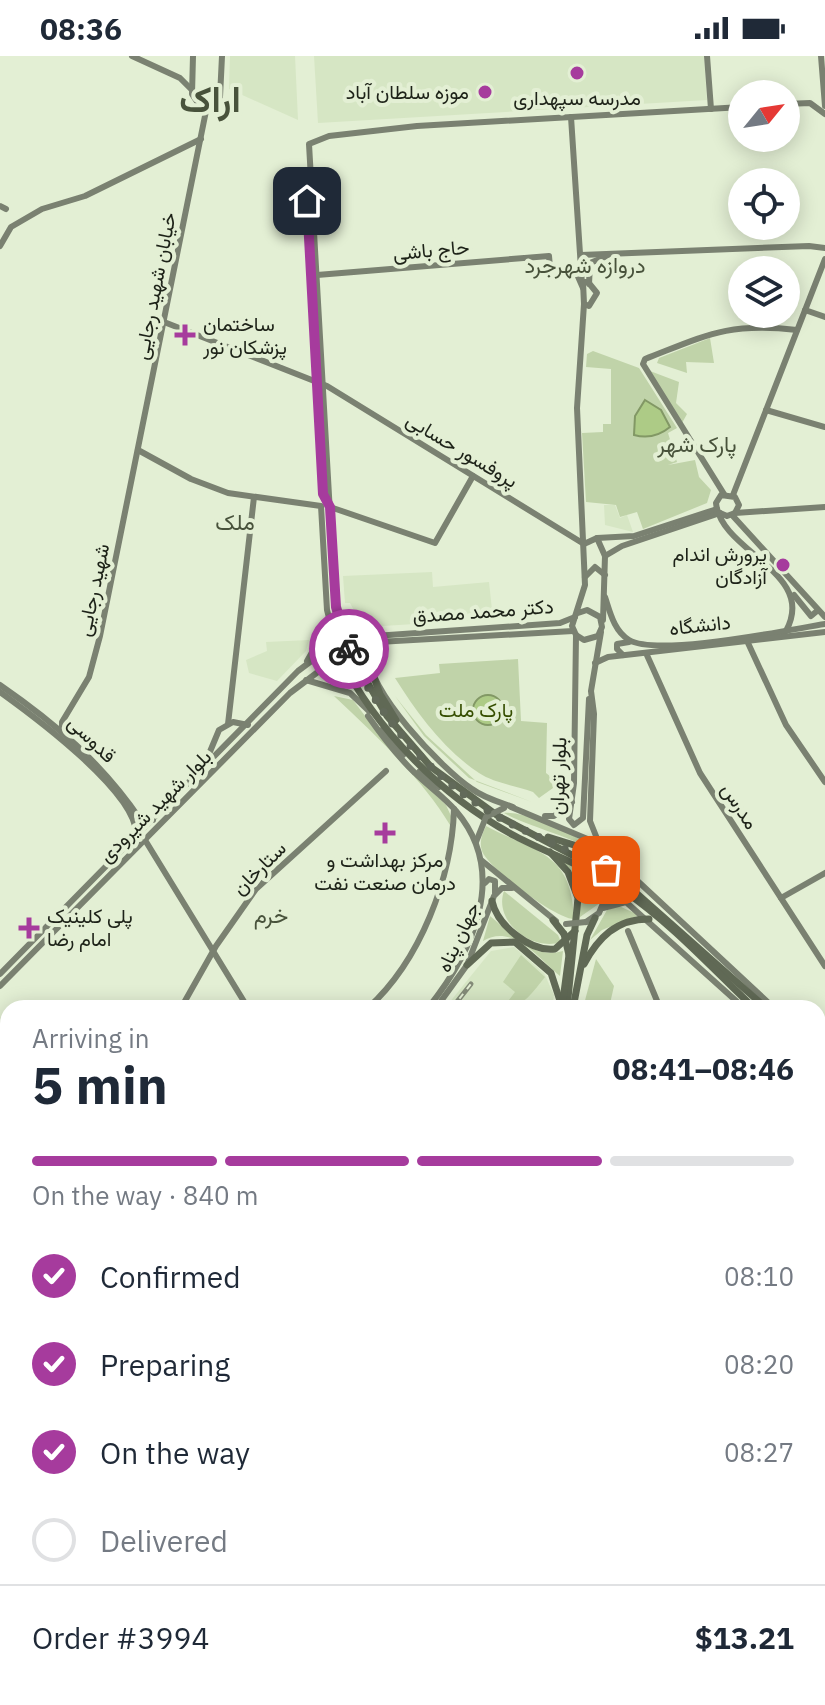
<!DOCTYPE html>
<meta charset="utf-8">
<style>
:root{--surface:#fff;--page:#f2f2f3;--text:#1f2937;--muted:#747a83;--line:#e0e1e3;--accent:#a63b9d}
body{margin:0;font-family:"IBM Plex Sans",Vazirmatn,sans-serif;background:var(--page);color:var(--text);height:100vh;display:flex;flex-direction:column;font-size:30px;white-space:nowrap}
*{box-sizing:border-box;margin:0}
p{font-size:26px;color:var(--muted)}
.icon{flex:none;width:44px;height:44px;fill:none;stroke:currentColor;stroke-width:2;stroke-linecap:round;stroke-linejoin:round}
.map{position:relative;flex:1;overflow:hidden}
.panel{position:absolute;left:0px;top:944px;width:826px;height:706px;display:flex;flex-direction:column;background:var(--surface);border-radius:24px 24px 0 0;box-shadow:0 4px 20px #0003}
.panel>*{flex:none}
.needle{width:52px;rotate:60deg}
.buttons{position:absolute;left:728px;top:24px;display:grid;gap:16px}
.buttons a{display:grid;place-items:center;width:72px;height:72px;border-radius:50%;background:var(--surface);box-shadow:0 4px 20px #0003;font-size:40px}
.pin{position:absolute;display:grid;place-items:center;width:68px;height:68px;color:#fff;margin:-34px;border-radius:16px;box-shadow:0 4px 12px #0006}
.courier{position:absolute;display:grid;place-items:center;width:80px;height:80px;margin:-40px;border:6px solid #a63b9d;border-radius:50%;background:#fff;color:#222;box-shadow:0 2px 10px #0007}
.head em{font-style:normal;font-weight:800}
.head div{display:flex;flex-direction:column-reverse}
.head{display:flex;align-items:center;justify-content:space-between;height:136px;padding:0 32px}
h1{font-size:52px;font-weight:800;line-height:60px}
.bar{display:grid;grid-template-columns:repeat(4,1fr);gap:12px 8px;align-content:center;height:96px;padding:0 32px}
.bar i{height:10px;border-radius:6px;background:var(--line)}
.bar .current{background:var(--accent)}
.bar p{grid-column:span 4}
.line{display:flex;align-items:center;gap:20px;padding:0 32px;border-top:2px solid var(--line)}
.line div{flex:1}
ol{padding:0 32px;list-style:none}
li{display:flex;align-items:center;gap:24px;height:88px}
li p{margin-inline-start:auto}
li .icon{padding:8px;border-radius:50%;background:var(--accent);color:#fff;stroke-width:4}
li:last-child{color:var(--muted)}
li i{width:44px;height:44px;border:4px solid var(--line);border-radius:50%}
.status{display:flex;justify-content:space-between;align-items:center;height:56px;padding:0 40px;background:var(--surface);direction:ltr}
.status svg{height:22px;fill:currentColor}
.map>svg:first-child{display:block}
.built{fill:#d6e6c4}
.green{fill:#c0d3a9}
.water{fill:#adcb86;stroke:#829865;stroke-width:2}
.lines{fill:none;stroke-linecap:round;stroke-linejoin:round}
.secondary{stroke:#7a8171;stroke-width:6}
.primary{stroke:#606955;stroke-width:7}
.highway{stroke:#4a553e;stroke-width:9}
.rail-casing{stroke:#838b78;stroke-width:5}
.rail{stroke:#e3efd4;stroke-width:2;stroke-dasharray:6;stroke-linecap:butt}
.secondary-bridge{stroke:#7a8171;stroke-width:6}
.primary-bridge{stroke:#606955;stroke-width:7}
.done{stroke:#626a5a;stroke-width:8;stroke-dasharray:0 14.4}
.route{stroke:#a63b9d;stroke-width:10}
.poi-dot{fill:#a63b9d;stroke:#e3efd4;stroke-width:3}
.labels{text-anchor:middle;stroke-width:8;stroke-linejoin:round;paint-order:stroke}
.poi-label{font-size:20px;fill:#1d2218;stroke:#e3efd4;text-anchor:end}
.street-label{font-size:20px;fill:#1d2218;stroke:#e3efd4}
.park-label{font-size:20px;fill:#354e00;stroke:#e3efd4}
.neighbourhood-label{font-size:22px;fill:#48523b;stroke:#e3efd4}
.town-label{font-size:36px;font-weight:bold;fill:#48523b;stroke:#e3efd4}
</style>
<div class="status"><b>08:36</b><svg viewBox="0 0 49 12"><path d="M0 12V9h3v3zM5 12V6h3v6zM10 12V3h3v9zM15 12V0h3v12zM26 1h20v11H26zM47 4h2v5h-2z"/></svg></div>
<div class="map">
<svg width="825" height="1649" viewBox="0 0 825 1649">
<rect width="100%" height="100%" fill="#e3efd4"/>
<g class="built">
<polygon points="230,0 295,0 298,64 229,33"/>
<polygon points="314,0 704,0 707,44 318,67"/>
<polygon points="604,449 615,449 620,462 627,459 633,476 605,469"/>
<polygon points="432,516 433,531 489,526 493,563 383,570 371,568 357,560 350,547 345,547 343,520"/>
<polygon points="309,584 306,595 277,625 249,617 246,604 267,595 266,586"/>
<polygon points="514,891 544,917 554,939 552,952 445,952 491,895"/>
<polygon points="5,1085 8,1086 8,1194 0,1194 0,1096"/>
<polygon points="818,1606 825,1612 825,1649 627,1649 625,1642 818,1642"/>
</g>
<g class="green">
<polygon points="710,282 714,307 686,306 687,317 657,307 659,302"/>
<polygon points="593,295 639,312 677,372 668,377 677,406 668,409 695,404 699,421 711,434 707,447 643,473 637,456 620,461 616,449 586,446 582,377 603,376 603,368 611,368 611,313 586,311 587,298"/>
<polygon points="650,315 679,326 676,347 687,358 682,367"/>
<path d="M518,603L521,665L547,667L546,717L551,721L553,732L539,742L533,736C517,730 494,727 479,717C444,694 417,657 395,622L440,617L439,608Z"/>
<path d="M334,640L353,644L390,693L446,749L451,760L450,769C421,721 375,679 334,640Z"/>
<polygon points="395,640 426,679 477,726 532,746 469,722 424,680"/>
<path d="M504,757C525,754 592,784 602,802C589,785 528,771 504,757Z"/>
<path d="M486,770C537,797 572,796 574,863C556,863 488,812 482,795C479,786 482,778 486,770Z"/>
<polygon points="562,803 602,823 600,847 580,861 577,827"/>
<path d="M504,835L558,879L561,886C533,896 493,866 504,835Z"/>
<polygon points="619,850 639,859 602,874 590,884 607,854"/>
<path d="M490,860C513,879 532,904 563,895L560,920C538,902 513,867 483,885Z"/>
<path d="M521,899L545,921C532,937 523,952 503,952L515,936L503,926Z"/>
<polygon points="596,903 614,930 609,952 583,952"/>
<polygon points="0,1194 8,1194 8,1332 0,1330"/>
</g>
<g class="water">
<path d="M645,344L661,354L670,371C659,380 648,383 634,379L635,360Z"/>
<circle cx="488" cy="654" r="15"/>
</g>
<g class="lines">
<g class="secondary">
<polyline points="132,0 180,22 191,33"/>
<polyline points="193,0 192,38 198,47 207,50 220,41 222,0"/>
<polyline points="707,0 711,53"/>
<polyline points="821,0 825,50"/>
<polyline points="786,48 810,47 825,58"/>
<polyline points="571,61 582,228"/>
<polyline points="307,135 323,438 330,451 435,487 473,420"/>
<polyline points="0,150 6,153"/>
<polyline points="0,190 11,171 42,153 85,140 201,83"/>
<polyline points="581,199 809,190 825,192"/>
<polyline points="317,219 549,200 550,211 576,216 583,232"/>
<polygon points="583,226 588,226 597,237 589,250 584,248"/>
<polyline points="589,228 590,207 607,200"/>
<polyline points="805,254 825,261"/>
<polyline points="164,266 327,330 584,488"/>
<polyline points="766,354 825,371"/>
<polyline points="138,394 191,423 228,437 321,450 327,554 339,600"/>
<path d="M724,438L643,308L645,303C707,279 728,266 797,274"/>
<polyline points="733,439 825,203"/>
<path d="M720,457L727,460L735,457L739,449L735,441L721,439L716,447C721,497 818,516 786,575"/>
<polyline points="735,457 825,451"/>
<polyline points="732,459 825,561"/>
<polyline points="597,482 605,500 603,564"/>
<polyline points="584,488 597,482 634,480 717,453"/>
<polyline points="605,500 622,490 720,457"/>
<polyline points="585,521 595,511 605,519"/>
<polyline points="794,539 811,560 817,555"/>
<path d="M605,541C610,556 614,575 629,584C658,601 787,574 825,568"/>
<polyline points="338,555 353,572 366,578"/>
<polyline points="578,557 587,554 600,561 602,571 598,580 584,584 576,579 572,570 585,529 577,352 584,248"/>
<polyline points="601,576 591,635 594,658 590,765 600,790 774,952"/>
<polyline points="576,579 574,727 569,763 574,769 583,762 589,643"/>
<path d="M376,587L368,595C365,633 442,713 472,733C484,742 499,746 513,751"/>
<polyline points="748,587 786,669 825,726"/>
<polyline points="349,595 335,545 309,88 329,80 417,70 742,51"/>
<polyline points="646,597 700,717 825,910"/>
<polyline points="623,599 617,593 617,588 629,586"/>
<polyline points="307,605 329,567"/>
<polyline points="595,607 608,601 825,576"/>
<polyline points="306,624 350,637 369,655"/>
<path d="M0,629C55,667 102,707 140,763L153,764"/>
<path d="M0,636C32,659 141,739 136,781"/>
<path d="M368,660C382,680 397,700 415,717C428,730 444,741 456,755C510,818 472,897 428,952"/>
<polyline points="228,668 254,441"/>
<polyline points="383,673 403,699"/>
<polyline points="62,674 62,666 89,621 100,580 207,50"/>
<polyline points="213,703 209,698 219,674 233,666 248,669"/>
<polyline points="419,716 439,731"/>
<polyline points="511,751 597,787"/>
<polyline points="545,760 554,760 572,746"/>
<polyline points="145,784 248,952"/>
<polyline points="481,804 556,865"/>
<polyline points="485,827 489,823 495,825 495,837"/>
<polyline points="781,842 825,817"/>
<polyline points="603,852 626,846 744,952"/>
<polyline points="586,866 599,857 607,838"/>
<polyline points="628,875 660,952"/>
<polyline points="0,918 298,615 330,591 360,581 560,567 575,561"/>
<polyline points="0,930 290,637 339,600 378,586 573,575"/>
<polyline points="181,952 216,890 256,833 386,715"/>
<path d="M368,952C420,905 452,822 454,753"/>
<polyline points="436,952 467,909 494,840 502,832 512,832"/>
<polyline points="818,1021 825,1027"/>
<polyline points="0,1078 8,1079"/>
<polyline points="0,1084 8,1083"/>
<polyline points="818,1133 825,1105"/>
<polyline points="818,1321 825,1325"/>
<polyline points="0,1334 8,1336"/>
<polyline points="818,1392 825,1381"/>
<polyline points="4,1485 8,1512"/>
<polyline points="818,1519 825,1508"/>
<polyline points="818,1530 825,1535"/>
<polyline points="50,1642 50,1649"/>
<polyline points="58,1642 58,1649"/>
<polyline points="254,1642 254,1649"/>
<polyline points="508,1642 511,1649"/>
<polyline points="602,1642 603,1645"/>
<polyline points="619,1642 621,1649"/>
<polyline points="266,1649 266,1642"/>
<polyline points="526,1649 529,1642"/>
<polyline points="556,1649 558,1642"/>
<polyline points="576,1649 583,1642"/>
</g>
<g class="primary">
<polyline points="349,595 387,660 431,711 498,760 625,827 766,952"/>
<path d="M339,600C376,674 442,741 515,780C551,799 589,811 623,834C671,867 712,912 754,952"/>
<polyline points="372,616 380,638 396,664"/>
<polyline points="548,781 590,794 602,807"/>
<polyline points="550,796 568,816 578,842 567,952"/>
<path d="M492,845C497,869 530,896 555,893L575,875"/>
<polyline points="553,864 564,878"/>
<path d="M584,908C598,882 616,863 649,863"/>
<polyline points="467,909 491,887 515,886 551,917 562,951"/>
<polyline points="563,944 569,899"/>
<polyline points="573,952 587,879 595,862"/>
<polyline points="818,1001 825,1007"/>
<polyline points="818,1012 825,1019"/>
<polyline points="607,1642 608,1649"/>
<polyline points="614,1642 617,1649"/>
</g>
<polyline class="highway" points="0,1644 2,1649"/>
<g class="rail-casing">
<g id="rail">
<polyline points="452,952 471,928"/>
<polyline points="0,1426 8,1425"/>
<polyline points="0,1466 8,1469"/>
<polyline points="818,1592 825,1597"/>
</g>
</g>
<use href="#rail" class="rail"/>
<g class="secondary-bridge">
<polyline points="476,786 486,761 504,752"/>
<polyline points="607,838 608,807"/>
<polyline points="620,841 618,829 627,823"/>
<polyline points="566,868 586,866"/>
<polyline points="4,1485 8,1460"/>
</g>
<g class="primary-bridge">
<polyline points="602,807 609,818"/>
<polyline points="564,878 569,899"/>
</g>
</g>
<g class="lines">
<path class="done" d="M349,593C378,663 435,726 502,763C536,781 572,795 606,814"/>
<polyline class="route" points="307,145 323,438 330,451 336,551 349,593"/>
</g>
<g class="poi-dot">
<circle cx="577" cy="17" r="8"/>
<circle cx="485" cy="36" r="8"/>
<path d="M181 267h8v8h8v8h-8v8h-8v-8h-8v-8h8z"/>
<circle cx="783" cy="509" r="8"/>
<path d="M381 765h8v8h8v8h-8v8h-8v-8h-8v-8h8z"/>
<path d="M25 860h8v8h8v8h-8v8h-8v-8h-8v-8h8z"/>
</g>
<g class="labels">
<g class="poi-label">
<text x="469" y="43">موزه سلطان آباد</text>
<text x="577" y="49" text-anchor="middle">مدرسه سپهداری</text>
<text x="203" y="275" text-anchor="start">ساختمان<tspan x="203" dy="23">پزشکان نور</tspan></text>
<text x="767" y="505">پرورش اندام<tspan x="767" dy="23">آزادگان</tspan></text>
<text x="385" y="811" text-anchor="middle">مرکز بهداشت و<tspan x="385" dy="23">درمان صنعت نفت</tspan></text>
<text x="47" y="867" text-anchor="start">پلی کلینیک<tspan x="47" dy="23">امام رضا</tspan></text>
</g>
<g class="street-label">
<text transform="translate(431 194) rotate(-5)" y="7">حاج باشی</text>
<text transform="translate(155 230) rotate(-79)" y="7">خیابان شهید رجایی</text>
<text transform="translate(462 394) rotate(31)" y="7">پروفسور حسابی</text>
<text transform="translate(93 534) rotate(-78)" y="7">شهید رجایی</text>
<text transform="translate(483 555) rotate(-4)" y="7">دکتر محمد مصدق</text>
<text transform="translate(700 569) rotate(-6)" y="7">دانشگاه</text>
<text transform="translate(92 683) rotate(44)" y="7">قدوسی</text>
<text transform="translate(558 720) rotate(-88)" y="7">بلوار تهران</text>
<text transform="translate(155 750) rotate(-45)" y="7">بلوار شهید شیرودی</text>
<text transform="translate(740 750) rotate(57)" y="7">مدرس</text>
<text transform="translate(259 812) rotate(-45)" y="7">ستارخان</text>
<text transform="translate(458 881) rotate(-65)" y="7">جهان پناه</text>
</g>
<g class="park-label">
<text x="476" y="661">پارک ملت</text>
</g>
<g class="neighbourhood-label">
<text x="585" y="217">دروازه شهرجرد</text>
<text x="697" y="396">پارک شهر</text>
<text x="235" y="474">ملک</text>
<text x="271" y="867">خرم</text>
</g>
<g class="town-label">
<text x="210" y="56">اراک</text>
</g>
</g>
</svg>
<div class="buttons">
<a><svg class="needle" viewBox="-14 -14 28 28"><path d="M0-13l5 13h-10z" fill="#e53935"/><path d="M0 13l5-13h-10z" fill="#747a83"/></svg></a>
<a><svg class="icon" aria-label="locate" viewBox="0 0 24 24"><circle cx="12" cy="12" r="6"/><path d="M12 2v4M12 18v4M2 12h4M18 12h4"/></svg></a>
<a><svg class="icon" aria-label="layers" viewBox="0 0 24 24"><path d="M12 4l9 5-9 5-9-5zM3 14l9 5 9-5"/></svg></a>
</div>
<div class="pin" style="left:606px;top:814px;background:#ea580c"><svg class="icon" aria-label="bag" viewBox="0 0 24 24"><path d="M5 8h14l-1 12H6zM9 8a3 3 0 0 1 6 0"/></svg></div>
<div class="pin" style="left:307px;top:145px;background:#1f2937"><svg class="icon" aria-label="home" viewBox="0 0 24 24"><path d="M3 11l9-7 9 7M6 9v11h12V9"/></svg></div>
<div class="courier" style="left:349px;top:593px"><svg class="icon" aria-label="bike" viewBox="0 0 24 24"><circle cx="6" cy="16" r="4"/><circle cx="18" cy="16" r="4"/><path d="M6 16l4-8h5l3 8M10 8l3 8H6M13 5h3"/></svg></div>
<section class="panel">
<div class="head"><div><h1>5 min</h1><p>Arriving in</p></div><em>08:41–08:46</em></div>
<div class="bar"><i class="current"></i><i class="current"></i><i class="current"></i><i></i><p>On the way · 840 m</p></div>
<ol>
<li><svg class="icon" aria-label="check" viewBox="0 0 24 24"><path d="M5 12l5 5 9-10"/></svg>Confirmed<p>08:10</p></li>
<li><svg class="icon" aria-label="check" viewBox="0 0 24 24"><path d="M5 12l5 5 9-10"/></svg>Preparing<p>08:20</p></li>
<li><svg class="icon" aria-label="check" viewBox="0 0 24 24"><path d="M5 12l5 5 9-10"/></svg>On the way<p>08:27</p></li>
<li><i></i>Delivered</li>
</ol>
<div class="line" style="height:104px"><div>Order #3994</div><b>$13.21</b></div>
</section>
</div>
